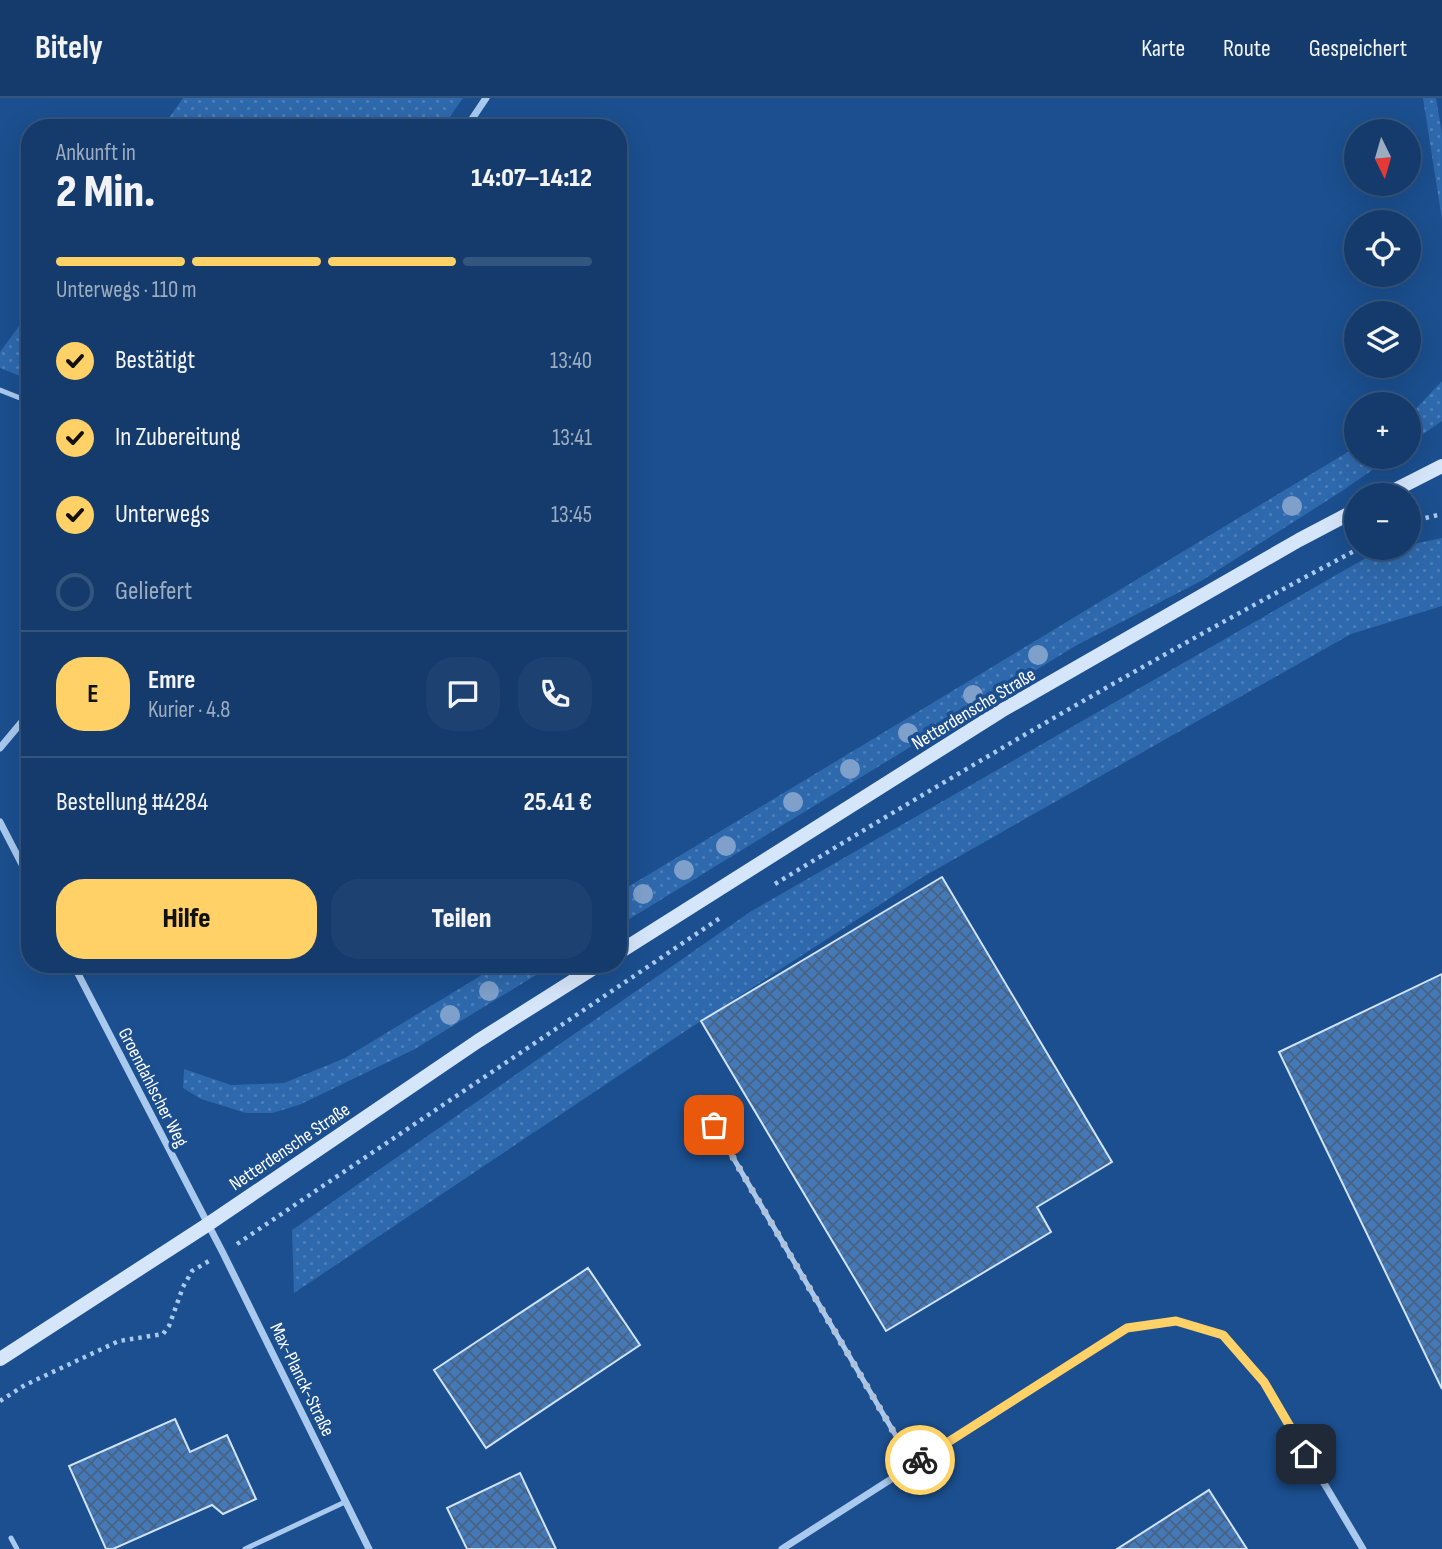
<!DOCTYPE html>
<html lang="de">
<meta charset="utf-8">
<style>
:root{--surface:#143b6b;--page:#1d4271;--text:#f1f3f6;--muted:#9dadc1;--line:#33557e;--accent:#ffd166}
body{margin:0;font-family:"Sofia Sans Condensed",sans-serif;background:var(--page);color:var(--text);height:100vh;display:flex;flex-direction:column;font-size:26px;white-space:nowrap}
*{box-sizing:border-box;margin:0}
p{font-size:23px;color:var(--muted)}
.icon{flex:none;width:38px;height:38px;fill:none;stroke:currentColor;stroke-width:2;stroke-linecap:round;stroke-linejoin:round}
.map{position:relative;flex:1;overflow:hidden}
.panel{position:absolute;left:21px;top:21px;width:606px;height:854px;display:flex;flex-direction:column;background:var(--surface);border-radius:28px;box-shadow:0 7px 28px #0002,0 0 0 2px var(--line)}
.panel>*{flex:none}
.needle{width:46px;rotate:175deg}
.tools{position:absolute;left:1344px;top:21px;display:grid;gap:14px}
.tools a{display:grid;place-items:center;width:77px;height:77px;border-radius:50%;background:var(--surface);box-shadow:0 7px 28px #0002,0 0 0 2px var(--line);font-size:35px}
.pin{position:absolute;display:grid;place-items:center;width:60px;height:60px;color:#fff;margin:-30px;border-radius:14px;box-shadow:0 4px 10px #0006}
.courier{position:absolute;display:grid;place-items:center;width:70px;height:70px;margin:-35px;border:5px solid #ffd166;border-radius:50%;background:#fff;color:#222;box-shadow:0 2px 9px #0007}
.overview em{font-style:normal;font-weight:800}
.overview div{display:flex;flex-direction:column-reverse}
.overview{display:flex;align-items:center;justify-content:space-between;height:119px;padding:0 35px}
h1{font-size:46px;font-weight:800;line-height:52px}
.bar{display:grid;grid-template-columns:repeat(4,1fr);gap:10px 7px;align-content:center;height:84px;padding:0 35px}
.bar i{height:9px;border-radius:5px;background:var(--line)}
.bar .on{background:var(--accent)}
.bar p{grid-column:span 4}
.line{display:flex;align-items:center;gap:18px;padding:0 35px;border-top:2px solid var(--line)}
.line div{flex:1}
.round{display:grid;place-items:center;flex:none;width:74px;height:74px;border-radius:28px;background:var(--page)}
ol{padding:0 35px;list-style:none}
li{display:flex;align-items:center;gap:21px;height:77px}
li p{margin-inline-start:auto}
li .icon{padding:7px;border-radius:50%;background:var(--accent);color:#111;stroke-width:4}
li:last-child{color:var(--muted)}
li i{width:38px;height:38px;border:4px solid var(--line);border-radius:50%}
.cta{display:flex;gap:14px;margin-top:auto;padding:14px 35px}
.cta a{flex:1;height:80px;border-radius:28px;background:var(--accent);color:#111;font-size:28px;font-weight:800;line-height:80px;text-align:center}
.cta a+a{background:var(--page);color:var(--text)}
header{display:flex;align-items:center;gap:42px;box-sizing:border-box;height:98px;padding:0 35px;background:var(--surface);border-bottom:2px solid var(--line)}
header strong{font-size:33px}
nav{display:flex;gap:38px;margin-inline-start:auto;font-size:24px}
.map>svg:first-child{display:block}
.grass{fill:url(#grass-dots)}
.building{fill:url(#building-cross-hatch);stroke:#cfe3fa;stroke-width:2}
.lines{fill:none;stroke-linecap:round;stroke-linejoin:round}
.path{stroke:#a9c9ee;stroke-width:4.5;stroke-dasharray:3.5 5;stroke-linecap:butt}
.service{stroke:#a9c9ee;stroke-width:5}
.minor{stroke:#a9c9ee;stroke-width:7}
.secondary{stroke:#d6e6fa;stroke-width:14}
.tree{fill:#7ea0ca}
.done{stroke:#afc1d8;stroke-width:7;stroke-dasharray:0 12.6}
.route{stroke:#ffd166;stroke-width:9}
.labels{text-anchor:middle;stroke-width:7;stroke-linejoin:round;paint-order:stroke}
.street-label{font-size:19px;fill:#fff;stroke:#1b4f8f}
</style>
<header>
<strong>Bitely</strong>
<nav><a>Karte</a><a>Route</a><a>Gespeichert</a></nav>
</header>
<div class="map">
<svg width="1442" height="1451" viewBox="0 0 1442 1451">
<defs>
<pattern id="grass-dots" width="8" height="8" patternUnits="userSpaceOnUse" patternTransform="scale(1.75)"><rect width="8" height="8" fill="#2e69ad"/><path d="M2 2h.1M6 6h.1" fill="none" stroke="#4d80b9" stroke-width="1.8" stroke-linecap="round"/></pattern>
<pattern id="building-cross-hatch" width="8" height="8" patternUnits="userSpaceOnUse" patternTransform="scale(1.75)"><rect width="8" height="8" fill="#4478b7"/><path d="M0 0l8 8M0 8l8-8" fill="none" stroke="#486282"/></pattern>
</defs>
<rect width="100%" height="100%" fill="#1b4f8f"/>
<g class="grass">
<polygon points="183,0 463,0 442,30 162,30"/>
<polygon points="1423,0 1436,0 1442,36 1442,122"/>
<polygon points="30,213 30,282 0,270 0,254"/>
<polygon points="1442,283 1442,323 1409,346 1409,318"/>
<polygon points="1356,349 1356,359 1391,359 1342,393 1201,483 1077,547 618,828 618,795"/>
<polygon points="1442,440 1442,508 1351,536 921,780 681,936 294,1195 292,1132 750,814 1378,453 1409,450 1409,447"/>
<polygon points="500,866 554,866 415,951 299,1007 272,1015 246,1015 201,1001 183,990 184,971 231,987 284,985 345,960"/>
</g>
<g class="building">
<polygon points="942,779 1112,1064 1037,1109 1051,1134 886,1233 701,923"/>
<polygon points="1442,876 1442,1291 1279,954"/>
<polygon points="588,1170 640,1247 486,1350 434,1272"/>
<polygon points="175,1321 190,1354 227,1337 256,1401 223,1416 212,1407 113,1451 106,1451 69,1368"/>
<polygon points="520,1375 556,1451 467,1451 447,1410"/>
<polygon points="1209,1392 1247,1451 1117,1451"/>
</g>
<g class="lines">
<g class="path">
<polyline points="1409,424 1442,416"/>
<path d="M775,786C967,669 1161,555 1360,450"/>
<polyline points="237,1146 723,818"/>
<polyline points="0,1303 25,1287 119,1243 163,1236 169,1228 183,1189 192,1173 209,1163"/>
</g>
<g class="service">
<polyline points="0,292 30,304"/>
<polyline points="714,1027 913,1367"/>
<polyline points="11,1440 17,1451"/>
<polyline points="245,1451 345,1404"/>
</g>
<g class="minor">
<polyline points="466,30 486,0"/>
<polyline points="0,650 30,614"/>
<polyline points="0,724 30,782"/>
<polyline points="73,866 223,1155 369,1451"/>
<polyline points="782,1451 1127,1230 1176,1223 1224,1237 1264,1284 1363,1451"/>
</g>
<g class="secondary">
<polyline points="1385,397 1442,368"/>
<polyline points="618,855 1001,613 1299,442 1356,412"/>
<polyline points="0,1261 207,1127 478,943 600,866"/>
</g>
</g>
<g class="tree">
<circle cx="1292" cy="408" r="10"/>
<circle cx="1038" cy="557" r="10"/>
<circle cx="973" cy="597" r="10"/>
<circle cx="908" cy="635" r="10"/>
<circle cx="850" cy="671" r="10"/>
<circle cx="793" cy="704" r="10"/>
<circle cx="726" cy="748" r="10"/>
<circle cx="684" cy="772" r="10"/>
<circle cx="643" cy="796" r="10"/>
<circle cx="489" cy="893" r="10"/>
<circle cx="450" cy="917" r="10"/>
</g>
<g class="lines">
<polyline class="done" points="714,1027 913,1367 920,1362"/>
<polyline class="route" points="920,1362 1127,1230 1176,1223 1223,1237 1264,1284 1306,1356"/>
</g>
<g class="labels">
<g class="street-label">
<text transform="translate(973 610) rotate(-31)" y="7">Netterdensche Straße</text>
<text transform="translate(154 989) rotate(63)" y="7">Groendahlscher Weg</text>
<text transform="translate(289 1048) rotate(-34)" y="7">Netterdensche Straße</text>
<text transform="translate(303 1281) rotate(64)" y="7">Max-Planck-Straße</text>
</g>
</g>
</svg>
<div class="tools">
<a><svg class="needle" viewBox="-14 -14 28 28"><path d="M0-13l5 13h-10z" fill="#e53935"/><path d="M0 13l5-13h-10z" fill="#9dadc1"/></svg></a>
<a><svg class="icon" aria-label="locate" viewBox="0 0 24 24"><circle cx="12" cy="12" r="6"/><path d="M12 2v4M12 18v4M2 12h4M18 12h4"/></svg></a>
<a><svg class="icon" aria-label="layers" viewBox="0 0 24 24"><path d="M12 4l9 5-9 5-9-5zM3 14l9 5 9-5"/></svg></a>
<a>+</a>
<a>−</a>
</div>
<div class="pin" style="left:714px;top:1027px;background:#ea580c"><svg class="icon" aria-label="bag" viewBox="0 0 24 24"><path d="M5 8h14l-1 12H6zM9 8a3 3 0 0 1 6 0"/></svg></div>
<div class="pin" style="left:1306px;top:1356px;background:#1f2937"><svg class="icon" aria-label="home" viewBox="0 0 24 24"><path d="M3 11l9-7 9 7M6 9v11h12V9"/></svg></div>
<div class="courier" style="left:920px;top:1362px"><svg class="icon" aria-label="bike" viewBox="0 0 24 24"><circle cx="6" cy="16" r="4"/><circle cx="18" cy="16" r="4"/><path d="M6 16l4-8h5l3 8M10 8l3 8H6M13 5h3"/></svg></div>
<section class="panel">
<div class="overview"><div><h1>2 Min.</h1><p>Ankunft in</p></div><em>14:07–14:12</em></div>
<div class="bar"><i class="on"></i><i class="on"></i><i class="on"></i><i></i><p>Unterwegs · 110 m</p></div>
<ol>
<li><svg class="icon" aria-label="check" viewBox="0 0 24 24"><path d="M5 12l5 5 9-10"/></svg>Bestätigt<p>13:40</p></li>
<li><svg class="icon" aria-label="check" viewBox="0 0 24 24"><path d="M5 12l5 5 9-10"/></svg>In Zubereitung<p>13:41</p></li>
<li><svg class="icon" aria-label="check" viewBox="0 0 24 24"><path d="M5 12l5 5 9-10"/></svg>Unterwegs<p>13:45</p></li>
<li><i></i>Geliefert</li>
</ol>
<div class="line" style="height:126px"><b class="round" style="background:var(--accent);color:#111">E</b><div><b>Emre</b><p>Kurier · 4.8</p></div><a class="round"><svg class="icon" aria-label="chat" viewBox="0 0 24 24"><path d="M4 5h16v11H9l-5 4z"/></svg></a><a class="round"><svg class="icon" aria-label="phone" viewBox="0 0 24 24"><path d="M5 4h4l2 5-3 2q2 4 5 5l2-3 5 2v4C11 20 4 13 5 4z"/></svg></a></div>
<div class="line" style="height:91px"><div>Bestellung #4284</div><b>25.41 €</b></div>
<div class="cta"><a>Hilfe</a><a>Teilen</a></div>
</section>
</div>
